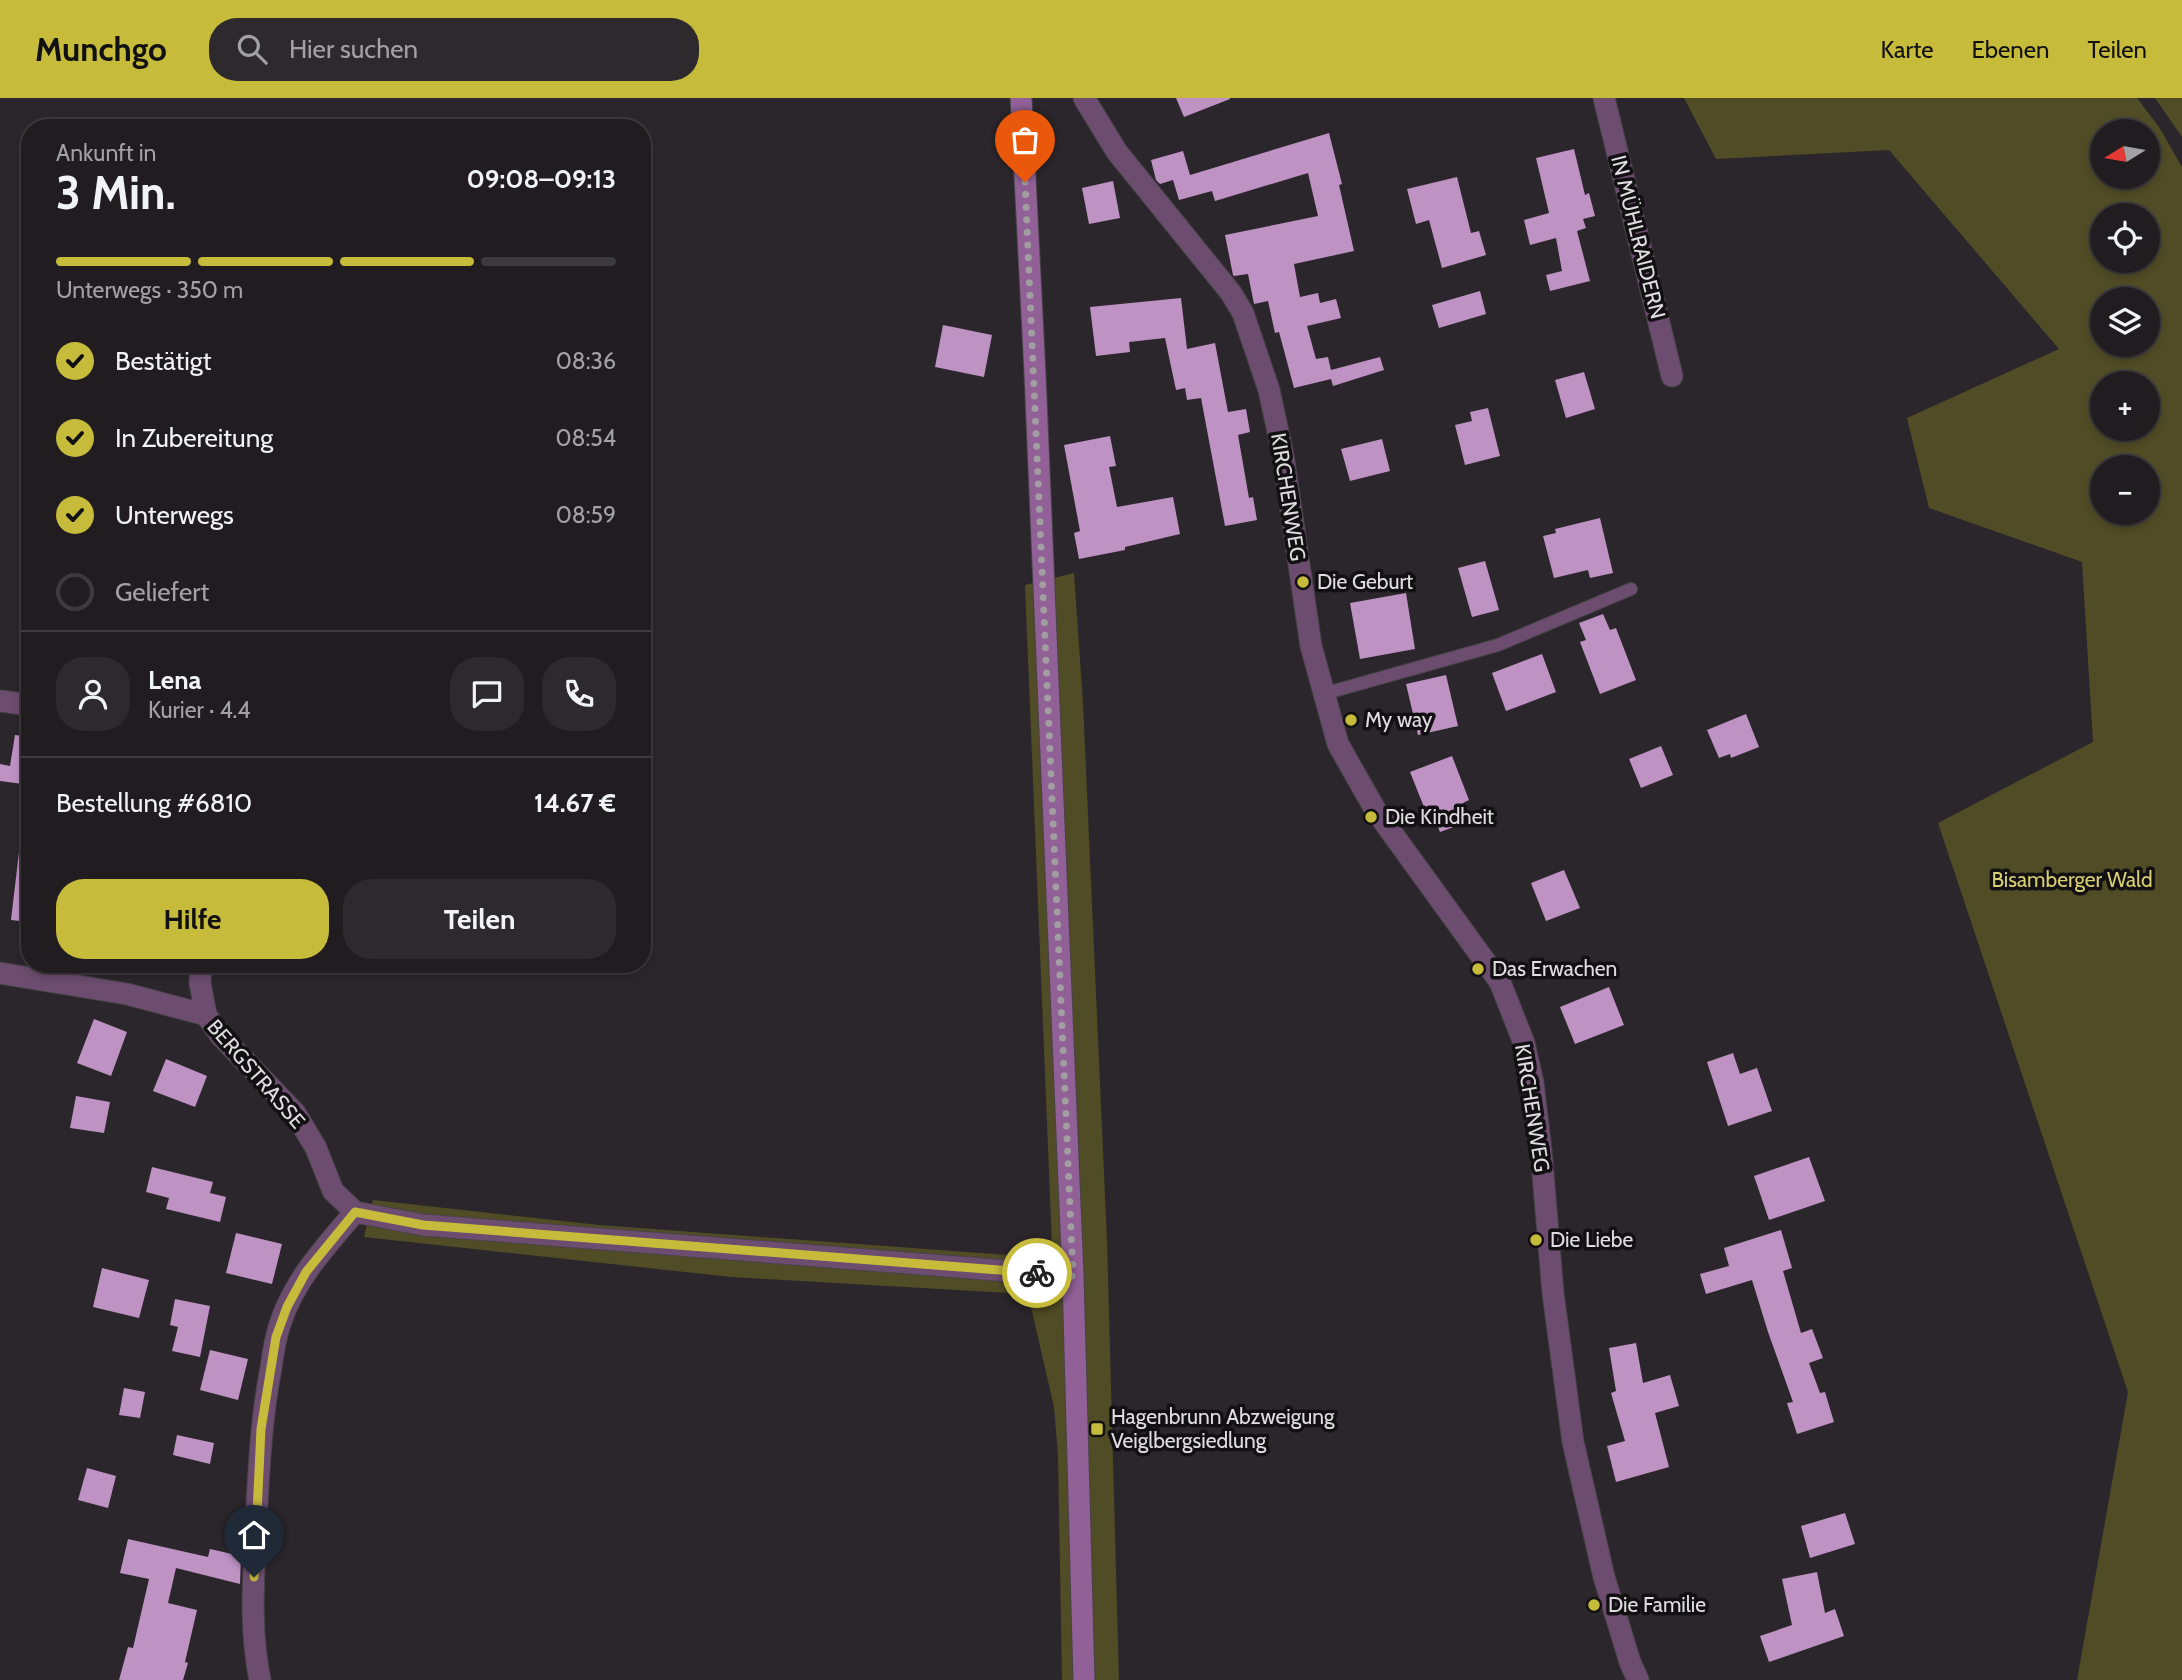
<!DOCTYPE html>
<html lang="de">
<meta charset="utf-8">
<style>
:root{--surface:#201c20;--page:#2d292d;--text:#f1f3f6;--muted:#a2a1a5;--line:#3d3a3e;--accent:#c7bb3c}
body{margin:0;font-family:Cabin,sans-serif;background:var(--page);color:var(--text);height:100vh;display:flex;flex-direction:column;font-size:26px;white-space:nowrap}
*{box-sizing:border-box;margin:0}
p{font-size:23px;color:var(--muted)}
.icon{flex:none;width:38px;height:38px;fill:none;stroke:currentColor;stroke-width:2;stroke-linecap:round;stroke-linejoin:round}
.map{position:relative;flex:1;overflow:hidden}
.side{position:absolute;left:21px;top:21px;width:630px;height:854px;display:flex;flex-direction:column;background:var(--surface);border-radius:28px;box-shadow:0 4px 10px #0003,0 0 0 2px var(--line)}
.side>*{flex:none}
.needle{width:46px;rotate:259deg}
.fabs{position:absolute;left:2090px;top:21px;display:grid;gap:14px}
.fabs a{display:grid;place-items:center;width:70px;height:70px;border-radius:50%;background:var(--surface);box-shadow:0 4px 10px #0003,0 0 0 2px var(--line);font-size:35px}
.pin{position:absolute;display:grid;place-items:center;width:60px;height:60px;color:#fff;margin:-72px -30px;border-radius:50% 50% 50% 0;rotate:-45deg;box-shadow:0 0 7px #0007}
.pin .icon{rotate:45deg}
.courier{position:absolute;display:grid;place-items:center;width:70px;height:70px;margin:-35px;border:5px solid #c7bb3c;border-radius:50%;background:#fff;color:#222;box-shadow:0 2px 9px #0007}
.summary em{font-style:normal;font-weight:700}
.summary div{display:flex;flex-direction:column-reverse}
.summary{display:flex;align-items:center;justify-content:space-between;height:119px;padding:0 35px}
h1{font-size:46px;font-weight:700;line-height:52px}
.bar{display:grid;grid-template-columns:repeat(4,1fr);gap:10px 7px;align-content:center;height:84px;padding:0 35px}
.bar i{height:9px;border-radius:5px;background:var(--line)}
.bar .on{background:var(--accent)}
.bar p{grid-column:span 4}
.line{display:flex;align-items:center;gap:18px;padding:0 35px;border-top:2px solid var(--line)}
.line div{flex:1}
.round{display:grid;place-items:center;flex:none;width:74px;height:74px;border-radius:28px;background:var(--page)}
ol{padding:0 35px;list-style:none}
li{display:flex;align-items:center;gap:21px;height:77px}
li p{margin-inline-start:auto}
li .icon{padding:7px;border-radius:50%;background:var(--accent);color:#111;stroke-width:4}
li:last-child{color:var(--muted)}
li i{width:38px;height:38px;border:4px solid var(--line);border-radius:50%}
.primary-button{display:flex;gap:14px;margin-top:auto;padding:14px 35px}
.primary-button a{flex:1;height:80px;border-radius:28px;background:var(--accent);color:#111;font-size:28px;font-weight:700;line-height:80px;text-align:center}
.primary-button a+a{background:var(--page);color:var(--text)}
header{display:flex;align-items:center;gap:42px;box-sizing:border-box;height:98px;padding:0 35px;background:var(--accent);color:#111}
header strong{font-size:33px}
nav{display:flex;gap:38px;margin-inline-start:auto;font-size:24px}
.search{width:490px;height:63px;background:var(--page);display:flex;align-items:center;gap:18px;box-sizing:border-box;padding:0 24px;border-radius:28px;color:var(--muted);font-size:26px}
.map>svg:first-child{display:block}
.green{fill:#504c25;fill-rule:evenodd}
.building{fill:#bf92c4}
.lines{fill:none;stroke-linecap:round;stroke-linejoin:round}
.lane-casing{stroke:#484348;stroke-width:14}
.street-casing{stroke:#484348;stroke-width:23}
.secondary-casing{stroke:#484348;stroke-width:23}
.lane{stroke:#6c4d6f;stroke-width:12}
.street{stroke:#6c4d6f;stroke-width:21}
.secondary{stroke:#916097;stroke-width:21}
.done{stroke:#a19da1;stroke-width:7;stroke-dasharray:0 12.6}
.route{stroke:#c7bb3c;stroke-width:9}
.poi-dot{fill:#c7bb3c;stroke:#121012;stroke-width:2.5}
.labels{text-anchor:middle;stroke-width:7;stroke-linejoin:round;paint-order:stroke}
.street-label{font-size:21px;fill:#e0dde0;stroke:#121012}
.poi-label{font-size:21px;fill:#e0dde0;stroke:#121012;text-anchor:start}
.park-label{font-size:21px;fill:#d8cf71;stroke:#121012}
</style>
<header>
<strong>Munchgo</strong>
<div class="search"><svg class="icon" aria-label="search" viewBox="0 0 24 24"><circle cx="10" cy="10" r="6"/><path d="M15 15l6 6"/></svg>Hier suchen</div>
<nav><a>Karte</a><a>Ebenen</a><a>Teilen</a></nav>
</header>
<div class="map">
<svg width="2182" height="1582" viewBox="0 0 2182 1582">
<rect width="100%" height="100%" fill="#2b262b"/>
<g class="green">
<path d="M1684,0H2137L2159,29L2182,69V1582H2077L2128,1294L1938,725L2093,644L2082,464L1929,410L1907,320L2059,251L1889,52L1716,61ZM2147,33V79H2102V33ZM2147,117V163H2102V117ZM2147,201V247H2102V201ZM2147,285V331H2102V285ZM2147,369V415H2102V369Z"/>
<polygon points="2155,0 2182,0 2182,39"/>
<polygon points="1074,475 1083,605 1107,1142 1119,1582 1062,1582 1058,1358 1054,1309 1028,1196 731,1179 364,1139 373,1102 599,1127 1034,1159 1052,1147 1025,487"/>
</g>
<g class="building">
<polygon points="1176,0 1230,0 1230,1 1184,19"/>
<polygon points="1329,35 1342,86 1339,87 1354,153 1294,166 1300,199 1318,195 1320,205 1336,201 1341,220 1307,228 1316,261 1328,259 1331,272 1380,259 1384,272 1333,288 1331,281 1294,290 1279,234 1275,235 1268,203 1254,206 1248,176 1234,178 1233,177 1225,137 1318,118 1308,75 1215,103 1212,93 1179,102 1173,82 1160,86 1156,82 1151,62 1183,53 1190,77"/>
<polygon points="1574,51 1585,97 1589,95 1595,118 1583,121 1586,130 1577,133 1590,183 1550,193 1546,177 1562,173 1556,140 1530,147 1524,122 1549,115 1536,60"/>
<polygon points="1457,79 1471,135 1479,133 1486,157 1442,170 1429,122 1416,126 1407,91"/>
<polygon points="1113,83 1120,120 1089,126 1082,90"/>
<polygon points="1480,193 1486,216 1439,230 1432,207"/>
<polygon points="1181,200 1187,251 1215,245 1228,314 1246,311 1250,334 1238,337 1249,400 1253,399 1257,422 1225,428 1201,300 1187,302 1185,290 1176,292 1165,240 1129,244 1130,254 1096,258 1090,209"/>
<polygon points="943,227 992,237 984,279 935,269"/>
<polygon points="1584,274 1595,311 1566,320 1555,282"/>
<polygon points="1488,310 1500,358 1465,367 1455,327 1472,323 1470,314"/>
<polygon points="1110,338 1116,368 1109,369 1117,409 1173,399 1180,436 1125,449 1125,452 1079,461 1074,435 1080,433 1064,347"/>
<polygon points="1382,341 1390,373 1350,383 1341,351"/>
<polygon points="1600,420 1613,475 1590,480 1588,472 1554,480 1543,438 1556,435 1555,431"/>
<polygon points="1485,463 1499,512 1472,519 1458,470"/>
<polygon points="1406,495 1415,551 1360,561 1350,505"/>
<polygon points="1603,516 1610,532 1616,530 1636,582 1600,596 1580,544 1586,542 1579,525"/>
<polygon points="1542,556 1556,594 1506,613 1492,575"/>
<polygon points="1446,577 1458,628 1418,637 1406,586"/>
<polygon points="1746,616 1759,649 1731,660 1730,656 1719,660 1707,632"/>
<polygon points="15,637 30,639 30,687 0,683 0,666 10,668"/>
<polygon points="1661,648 1673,677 1641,690 1629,661"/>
<polygon points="1452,658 1469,702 1463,705 1470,723 1440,734 1433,716 1428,719 1410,674"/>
<polygon points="19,754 30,755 30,824 11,822"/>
<polygon points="1564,772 1580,810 1546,823 1531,785"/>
<polygon points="1609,889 1624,927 1575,946 1560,909"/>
<polygon points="94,921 127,934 111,978 77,965"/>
<polygon points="1733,955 1740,976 1757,970 1772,1013 1728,1028 1707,964"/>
<polygon points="166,961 207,978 195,1009 153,993"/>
<polygon points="76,998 110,1004 104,1035 70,1030"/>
<polygon points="1809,1059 1825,1103 1769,1122 1754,1078"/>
<polygon points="152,1069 213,1084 210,1095 226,1099 220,1124 166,1111 169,1100 146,1094"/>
<polygon points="1781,1132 1792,1170 1783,1173 1801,1235 1812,1231 1823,1260 1809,1265 1820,1295 1825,1294 1834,1324 1797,1336 1787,1305 1793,1304 1768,1234 1752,1182 1706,1196 1700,1176 1729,1168 1724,1150"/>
<polygon points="236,1135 282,1146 272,1186 226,1175"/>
<polygon points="102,1170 149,1182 139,1220 93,1209"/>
<polygon points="175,1201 210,1208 200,1259 172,1253 178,1229 170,1227"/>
<polygon points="1636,1245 1643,1285 1670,1277 1679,1308 1655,1315 1669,1369 1616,1384 1607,1348 1625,1343 1611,1295 1616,1293 1609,1250"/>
<polygon points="210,1252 248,1261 238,1302 200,1292"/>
<polygon points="124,1290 145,1294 140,1320 119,1317"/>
<polygon points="177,1337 214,1345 210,1366 173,1357"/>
<polygon points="87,1370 116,1378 108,1410 78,1402"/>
<polygon points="1845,1415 1855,1446 1810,1460 1801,1428"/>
<polygon points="128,1441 208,1459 210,1451 241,1458 240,1486 176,1470 168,1505 197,1512 185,1564 188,1565 183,1582 119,1582 128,1549 133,1550 149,1481 120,1475"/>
<polygon points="1817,1474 1825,1515 1835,1511 1844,1538 1769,1564 1760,1538 1792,1527 1782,1481"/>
</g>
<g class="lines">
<g class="lane-casing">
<polyline id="lane" points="1323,596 1498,547 1631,491"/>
</g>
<g class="street-casing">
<g id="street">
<polyline points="1084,0 1117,54 1231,195 1243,215 1269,292 1283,357 1311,548 1338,646 1376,713 1500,884 1524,945 1533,985 1541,1052 1553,1195 1573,1344 1604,1479 1630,1564 1638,1582"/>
<polyline points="1604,0 1672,278"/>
<polyline points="0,603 30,607"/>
<polyline points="201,866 200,885 206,917"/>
<polyline points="0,875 127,896 206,917 221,938 295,1015 316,1050 333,1093 355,1114"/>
<polyline points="355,1114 423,1127 1073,1178"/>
<path d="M260,1582C249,1529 254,1477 256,1423C259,1372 261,1321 271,1270C273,1254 276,1238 281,1223C296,1180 326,1148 355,1114"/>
</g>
</g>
<g class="secondary-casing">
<polyline id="secondary" points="1021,0 1035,276 1073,1178 1084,1582"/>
</g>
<use href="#lane" class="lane"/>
<use href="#street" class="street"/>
<use href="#secondary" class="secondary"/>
</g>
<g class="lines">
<polyline class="done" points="1025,84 1073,1178 1037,1175"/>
<polyline class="route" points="254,1479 261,1331 276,1239 287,1209 306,1174 355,1114 423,1127 1037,1175"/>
</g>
<g class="poi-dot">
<circle cx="1303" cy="484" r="7"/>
<circle cx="1351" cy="622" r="7"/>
<circle cx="1371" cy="719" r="7"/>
<circle cx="1478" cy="871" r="7"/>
<circle cx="1536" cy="1142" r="7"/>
<rect x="1090" y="1324" width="14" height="14" rx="3.5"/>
<circle cx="1594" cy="1507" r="7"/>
</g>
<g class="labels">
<g class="street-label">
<text transform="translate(1638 139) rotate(76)" y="7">IN MÜHLRAIDERN</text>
<text transform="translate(1288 399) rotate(81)" y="7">KIRCHENWEG</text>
<text transform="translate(256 976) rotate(49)" y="7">BERGSTRASSE</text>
<text transform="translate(1532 1010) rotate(81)" y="7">KIRCHENWEG</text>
</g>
<g class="poi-label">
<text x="1317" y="491">Die Geburt</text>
<text x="1365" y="629">My way</text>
<text x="1385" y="726">Die Kindheit</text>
<text x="1492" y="878">Das Erwachen</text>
<text x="1550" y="1149">Die Liebe</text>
<text x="1111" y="1326">Hagenbrunn Abzweigung<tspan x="1111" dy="24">Veiglbergsiedlung</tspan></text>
<text x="1608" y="1514">Die Familie</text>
</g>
<g class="park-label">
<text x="2072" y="789">Bisamberger Wald</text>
</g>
</g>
</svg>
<div class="fabs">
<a><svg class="needle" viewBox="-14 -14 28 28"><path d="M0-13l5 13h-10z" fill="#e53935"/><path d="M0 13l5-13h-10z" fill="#a2a1a5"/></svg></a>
<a><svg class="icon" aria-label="locate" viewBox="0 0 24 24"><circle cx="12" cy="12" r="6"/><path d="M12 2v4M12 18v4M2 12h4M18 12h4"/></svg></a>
<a><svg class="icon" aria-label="layers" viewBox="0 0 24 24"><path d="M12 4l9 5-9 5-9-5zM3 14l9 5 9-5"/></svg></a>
<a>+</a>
<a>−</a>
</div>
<div class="pin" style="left:1025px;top:84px;background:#ea580c"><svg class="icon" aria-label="bag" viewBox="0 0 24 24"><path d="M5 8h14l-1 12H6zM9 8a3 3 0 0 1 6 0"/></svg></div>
<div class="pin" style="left:254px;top:1479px;background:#1f2937"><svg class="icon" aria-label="home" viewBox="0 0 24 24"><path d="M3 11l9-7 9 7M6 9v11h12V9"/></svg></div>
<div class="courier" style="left:1037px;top:1175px"><svg class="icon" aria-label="bike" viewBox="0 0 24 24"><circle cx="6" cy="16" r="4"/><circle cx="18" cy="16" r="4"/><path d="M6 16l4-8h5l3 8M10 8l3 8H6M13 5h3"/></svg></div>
<section class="side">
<div class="summary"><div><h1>3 Min.</h1><p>Ankunft in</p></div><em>09:08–09:13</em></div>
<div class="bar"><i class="on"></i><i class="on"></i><i class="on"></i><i></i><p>Unterwegs · 350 m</p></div>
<ol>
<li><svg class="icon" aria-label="check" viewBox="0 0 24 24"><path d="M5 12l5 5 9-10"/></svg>Bestätigt<p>08:36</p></li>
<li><svg class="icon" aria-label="check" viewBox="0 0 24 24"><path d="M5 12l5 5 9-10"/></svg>In Zubereitung<p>08:54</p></li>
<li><svg class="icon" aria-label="check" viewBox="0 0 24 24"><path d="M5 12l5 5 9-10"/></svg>Unterwegs<p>08:59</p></li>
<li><i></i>Geliefert</li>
</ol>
<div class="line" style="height:126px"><a class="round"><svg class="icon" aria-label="person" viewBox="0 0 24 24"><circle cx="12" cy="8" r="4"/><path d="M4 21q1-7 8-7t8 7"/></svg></a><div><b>Lena</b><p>Kurier · 4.4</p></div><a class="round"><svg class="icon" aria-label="chat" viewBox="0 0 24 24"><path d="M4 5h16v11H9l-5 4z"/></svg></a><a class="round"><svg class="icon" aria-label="phone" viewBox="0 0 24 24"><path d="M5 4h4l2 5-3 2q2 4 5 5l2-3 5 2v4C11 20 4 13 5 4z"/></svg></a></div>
<div class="line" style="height:91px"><div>Bestellung #6810</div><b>14.67 €</b></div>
<div class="primary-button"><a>Hilfe</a><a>Teilen</a></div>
</section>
</div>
